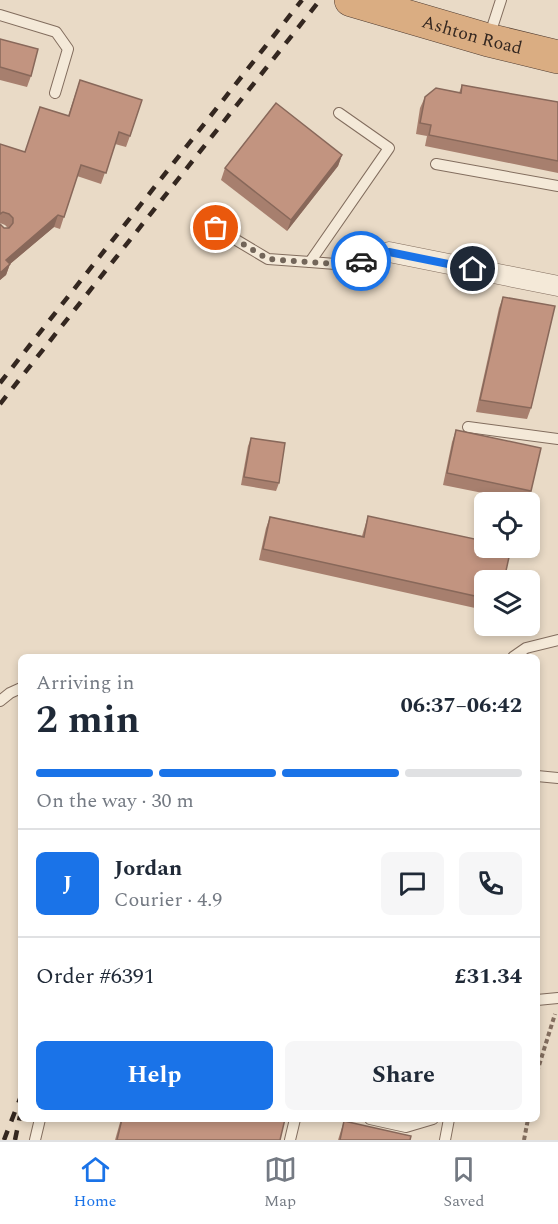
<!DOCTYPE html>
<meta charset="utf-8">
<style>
:root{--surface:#fff;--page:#f6f6f7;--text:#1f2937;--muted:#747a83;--line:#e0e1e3;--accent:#1a73e8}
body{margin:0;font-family:Spectral,serif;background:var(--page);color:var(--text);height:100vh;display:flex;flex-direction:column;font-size:22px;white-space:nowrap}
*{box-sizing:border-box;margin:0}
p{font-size:20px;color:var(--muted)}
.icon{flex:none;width:33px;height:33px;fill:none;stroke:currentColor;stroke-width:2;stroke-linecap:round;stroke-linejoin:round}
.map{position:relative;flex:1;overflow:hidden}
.sheet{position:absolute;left:18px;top:654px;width:522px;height:468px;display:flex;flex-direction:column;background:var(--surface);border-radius:9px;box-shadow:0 3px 9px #0003}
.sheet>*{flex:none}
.tools{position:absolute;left:474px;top:492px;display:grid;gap:12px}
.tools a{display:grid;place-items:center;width:66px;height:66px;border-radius:9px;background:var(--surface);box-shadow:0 3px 9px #0003;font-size:30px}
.pin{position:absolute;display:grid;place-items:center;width:51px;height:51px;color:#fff;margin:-26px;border:3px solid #fff;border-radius:50%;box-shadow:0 2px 6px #0007}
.courier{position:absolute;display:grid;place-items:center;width:60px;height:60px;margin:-30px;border:4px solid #1a73e8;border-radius:50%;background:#fff;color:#222;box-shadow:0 2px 8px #0007}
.overview em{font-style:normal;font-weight:700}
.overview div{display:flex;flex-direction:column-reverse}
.overview{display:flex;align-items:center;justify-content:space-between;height:102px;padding:0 18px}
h1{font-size:39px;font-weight:700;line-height:45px}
.bar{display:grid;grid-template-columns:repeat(4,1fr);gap:9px 6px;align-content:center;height:72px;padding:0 18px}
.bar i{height:8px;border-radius:4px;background:var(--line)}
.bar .current{background:var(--accent)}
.bar p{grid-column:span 4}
.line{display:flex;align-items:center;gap:15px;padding:0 18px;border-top:2px solid var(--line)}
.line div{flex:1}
.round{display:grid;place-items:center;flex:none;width:63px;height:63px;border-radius:9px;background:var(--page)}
.button{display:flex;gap:12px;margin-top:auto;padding:12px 18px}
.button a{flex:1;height:69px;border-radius:9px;background:var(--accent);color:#fff;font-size:24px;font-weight:700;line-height:69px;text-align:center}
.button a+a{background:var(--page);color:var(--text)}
.dock{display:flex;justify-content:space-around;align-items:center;height:84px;border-top:2px solid var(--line);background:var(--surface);font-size:16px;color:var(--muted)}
.dock a{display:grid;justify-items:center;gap:3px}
.dock .current{color:var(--accent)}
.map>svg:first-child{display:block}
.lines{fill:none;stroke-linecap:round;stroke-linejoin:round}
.service-casing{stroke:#826d5e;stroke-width:12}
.minor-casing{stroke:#826d5e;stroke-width:21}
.trunk-casing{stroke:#503c31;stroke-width:34}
.path{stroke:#826d5e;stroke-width:4;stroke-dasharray:4.5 3;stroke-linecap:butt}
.service{stroke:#f4e9d8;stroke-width:10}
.minor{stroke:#f4e9d8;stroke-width:20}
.trunk{stroke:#daad82;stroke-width:33}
.rail{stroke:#342720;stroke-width:4.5;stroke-dasharray:10 10;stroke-linecap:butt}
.wall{fill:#a77f6e}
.shaded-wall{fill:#88685a}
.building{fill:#c29480;stroke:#88685a;stroke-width:1.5}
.done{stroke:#73665a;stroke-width:6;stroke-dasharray:0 10.8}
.route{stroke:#1a73e8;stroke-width:8}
.labels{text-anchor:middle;stroke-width:4.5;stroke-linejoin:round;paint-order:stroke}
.street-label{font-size:18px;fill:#342720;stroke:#f1e5d4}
</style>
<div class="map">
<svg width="558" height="1140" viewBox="0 0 558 1140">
<rect width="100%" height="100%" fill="#e9dac6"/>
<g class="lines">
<g class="service-casing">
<g id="service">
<polyline points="0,15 56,32 68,49 55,93"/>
<polyline points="489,37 501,0"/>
<polyline points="436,164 558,186"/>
<polyline points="216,228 268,259 310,262 389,148 339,113"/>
<polyline points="310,262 348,265 389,252"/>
<polyline points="468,427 558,439"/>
<polyline points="513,657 526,648 558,640"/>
<polyline points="0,701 10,693 21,688"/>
<polyline points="537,776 558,778"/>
<polyline points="537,1000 558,998"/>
<polyline points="370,1119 406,1127 433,1119"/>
<polyline points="35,1140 40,1119"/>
<polyline points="290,1140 295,1119"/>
<polyline points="445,1140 449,1119"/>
</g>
</g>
<g class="minor-casing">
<polyline id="minor" points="389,252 558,286"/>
</g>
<g class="trunk-casing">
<g id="trunk">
<path id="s1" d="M351,0L488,40L558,57"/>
</g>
</g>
<g class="path">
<polyline points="537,1072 555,1014"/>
<polyline points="524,1140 528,1119"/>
</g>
<use href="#service" class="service"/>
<use href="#minor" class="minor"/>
<use href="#trunk" class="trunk"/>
<g class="rail">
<polyline points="0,383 302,0"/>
<polyline points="0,404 320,0"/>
<polyline points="4,1140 21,1096"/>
<polyline points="15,1140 20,1116"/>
</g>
</g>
<g class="wall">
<polygon points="0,39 31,76 27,87 0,80"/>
<polygon points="80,80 130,136 126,147 115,144 101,184 77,176 60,229 54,227 10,264 6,275 0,280 0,224 4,228 8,228 5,225 0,223 0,144 25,152 68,116"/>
<polygon points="462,85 558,102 558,173 425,146 427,136 416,134 420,108 425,97 459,93"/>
<polygon points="342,155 338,166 287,231 221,180 225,168"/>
<polygon points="503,297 531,408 527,419 476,412 499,308"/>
<polygon points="456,430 531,491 527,502 443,485 452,442"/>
<polygon points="251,438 279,483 276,491 241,485 248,446"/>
<polygon points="368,516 484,580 484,610 259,560 266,528 270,517 362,536"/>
<polygon points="121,1119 285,1119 280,1140 115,1140"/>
<polygon points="344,1121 410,1140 338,1140"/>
</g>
<g class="shaded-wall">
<polygon points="342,155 338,166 287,231 291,220"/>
<polygon points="58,215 54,227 10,264 6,275 0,280 0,273 6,260"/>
</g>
<g class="building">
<polygon points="0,39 38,49 31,76 0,67"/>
<polygon points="80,80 142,100 130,136 119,132 106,173 81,165 64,217 58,215 6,260 10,264 0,273 0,224 4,228 9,228 13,223 13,218 9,214 3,212 0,214 0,144 25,152 40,107 69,116"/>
<polygon points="462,85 558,102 558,161 429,135 431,125 420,123 425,97 436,88 461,93"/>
<polygon points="276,103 342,155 291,220 225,168"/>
<polygon points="503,297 555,306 531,408 480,400"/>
<polygon points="456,430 541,448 531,491 447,473"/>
<polygon points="251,438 285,443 279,483 244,477"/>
<polygon points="368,516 484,541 484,548 511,548 504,580 484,580 484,598 263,549 270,517 364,537"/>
<polygon points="122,1119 285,1119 280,1140 117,1140"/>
<polygon points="344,1121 411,1136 410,1140 340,1140"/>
</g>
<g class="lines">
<polyline class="done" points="216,228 268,259 348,265 361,261"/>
<polyline class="route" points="361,261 389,252 473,269"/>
</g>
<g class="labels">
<g class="street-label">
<text dy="6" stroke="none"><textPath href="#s1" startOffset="126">Ashton Road</textPath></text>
</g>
</g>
</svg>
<div class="tools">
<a><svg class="icon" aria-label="locate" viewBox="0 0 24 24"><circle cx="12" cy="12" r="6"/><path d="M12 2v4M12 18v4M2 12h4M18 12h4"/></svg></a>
<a><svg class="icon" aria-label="layers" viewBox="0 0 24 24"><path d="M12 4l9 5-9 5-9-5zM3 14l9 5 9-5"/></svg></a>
</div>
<div class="pin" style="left:216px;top:228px;background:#ea580c"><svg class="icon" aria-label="bag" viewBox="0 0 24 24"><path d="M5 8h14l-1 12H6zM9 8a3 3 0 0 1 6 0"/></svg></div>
<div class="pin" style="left:473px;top:269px;background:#1f2937"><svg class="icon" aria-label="home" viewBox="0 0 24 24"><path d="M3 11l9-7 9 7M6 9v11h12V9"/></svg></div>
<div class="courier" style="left:361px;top:261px"><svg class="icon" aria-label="car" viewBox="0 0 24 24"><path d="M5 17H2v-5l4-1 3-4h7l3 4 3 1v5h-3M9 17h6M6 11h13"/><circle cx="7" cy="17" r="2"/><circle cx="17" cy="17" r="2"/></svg></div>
<section class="sheet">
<div class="overview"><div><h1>2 min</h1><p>Arriving in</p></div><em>06:37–06:42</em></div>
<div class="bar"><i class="current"></i><i class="current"></i><i class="current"></i><i></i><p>On the way · 30 m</p></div>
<div class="line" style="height:108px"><b class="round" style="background:var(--accent);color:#fff">J</b><div><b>Jordan</b><p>Courier · 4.9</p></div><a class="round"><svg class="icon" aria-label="chat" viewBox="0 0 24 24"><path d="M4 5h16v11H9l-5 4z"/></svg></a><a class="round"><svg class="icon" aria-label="phone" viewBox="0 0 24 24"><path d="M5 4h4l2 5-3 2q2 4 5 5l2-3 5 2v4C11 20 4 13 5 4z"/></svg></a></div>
<div class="line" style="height:78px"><div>Order #6391</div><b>£31.34</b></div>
<div class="button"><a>Help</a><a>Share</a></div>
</section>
</div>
<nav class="dock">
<a class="current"><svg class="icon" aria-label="home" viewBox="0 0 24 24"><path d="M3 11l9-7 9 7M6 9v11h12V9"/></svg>Home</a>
<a><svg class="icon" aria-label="map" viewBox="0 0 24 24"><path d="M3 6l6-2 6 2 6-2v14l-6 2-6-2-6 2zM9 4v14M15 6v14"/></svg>Map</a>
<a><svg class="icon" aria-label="saved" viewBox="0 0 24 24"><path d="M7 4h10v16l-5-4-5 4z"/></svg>Saved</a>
</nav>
